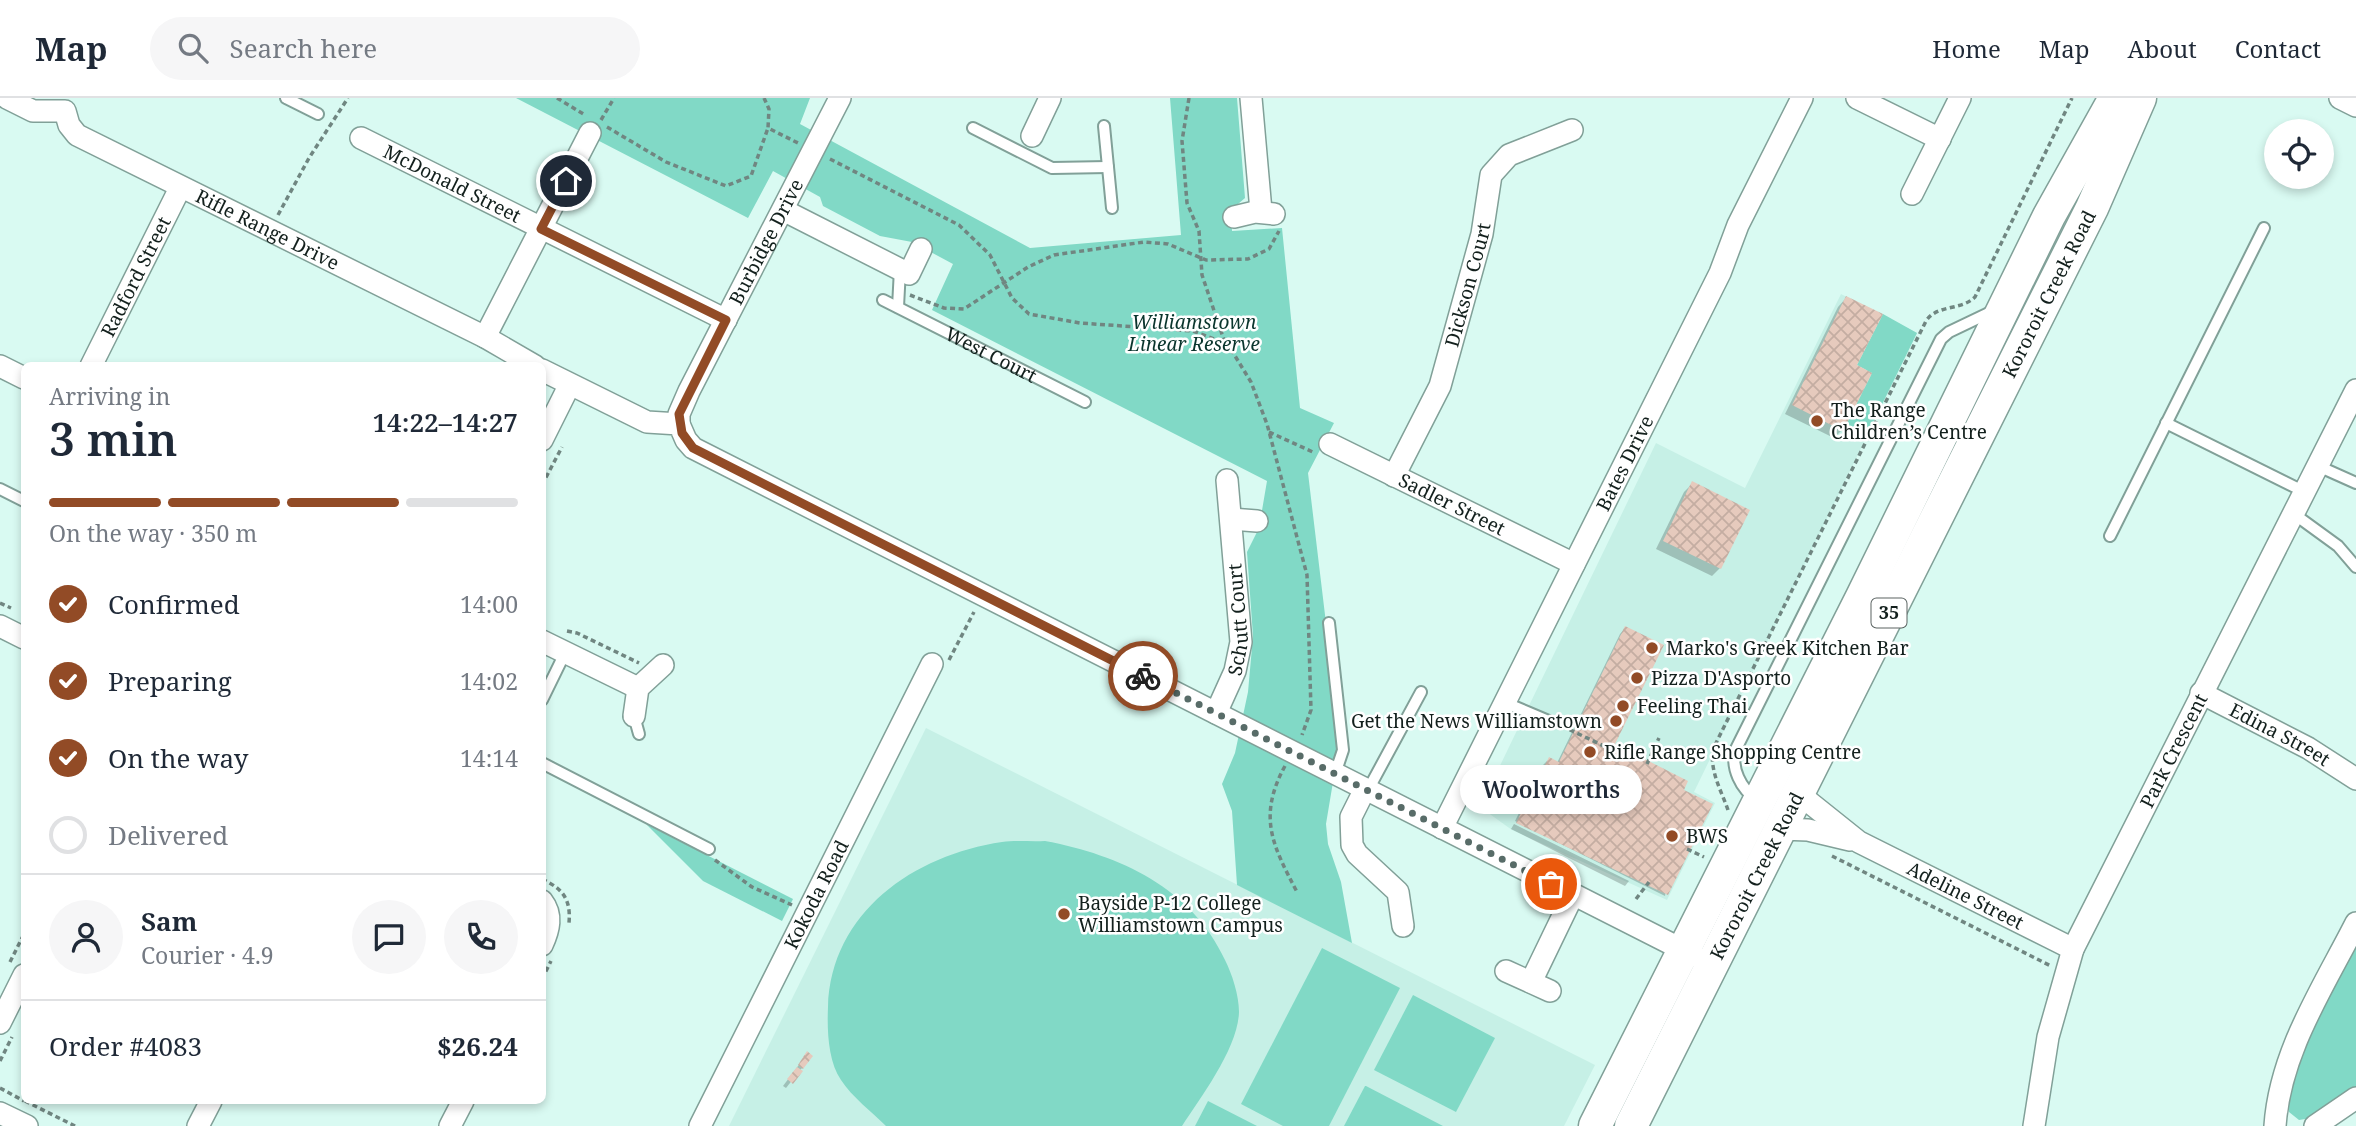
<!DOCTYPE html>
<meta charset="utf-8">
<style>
:root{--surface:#fff;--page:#f6f6f7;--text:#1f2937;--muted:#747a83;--line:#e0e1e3;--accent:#924b26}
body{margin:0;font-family:"Noto Serif",serif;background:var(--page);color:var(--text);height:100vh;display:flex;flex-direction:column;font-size:26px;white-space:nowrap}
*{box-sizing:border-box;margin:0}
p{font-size:23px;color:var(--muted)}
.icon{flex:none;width:38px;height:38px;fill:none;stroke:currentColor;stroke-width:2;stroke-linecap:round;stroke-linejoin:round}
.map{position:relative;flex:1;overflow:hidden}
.panel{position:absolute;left:21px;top:264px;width:525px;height:742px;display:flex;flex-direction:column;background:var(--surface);border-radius:10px;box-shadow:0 4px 10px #0003}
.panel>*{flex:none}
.controls{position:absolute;left:2264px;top:21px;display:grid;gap:14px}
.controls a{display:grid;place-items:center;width:70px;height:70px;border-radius:50%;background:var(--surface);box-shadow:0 4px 10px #0003;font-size:35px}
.pin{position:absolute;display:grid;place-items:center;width:60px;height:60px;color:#fff;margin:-30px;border:4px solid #fff;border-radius:50%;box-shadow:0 2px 7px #0007}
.courier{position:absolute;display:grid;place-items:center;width:70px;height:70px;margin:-35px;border:5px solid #924b26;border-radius:50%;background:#fff;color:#222;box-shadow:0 2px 9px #0007}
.bubble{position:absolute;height:49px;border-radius:24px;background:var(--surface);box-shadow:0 4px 10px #0003;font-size:23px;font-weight:600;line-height:49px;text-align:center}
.head em{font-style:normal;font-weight:600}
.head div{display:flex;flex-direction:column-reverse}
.head{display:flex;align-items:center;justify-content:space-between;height:119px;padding:0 28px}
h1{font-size:46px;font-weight:600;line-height:52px}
.bar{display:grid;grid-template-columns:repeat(4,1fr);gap:10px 7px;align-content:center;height:84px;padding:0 28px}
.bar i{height:9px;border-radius:5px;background:var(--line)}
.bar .on{background:var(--accent)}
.bar p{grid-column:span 4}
.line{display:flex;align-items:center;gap:18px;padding:0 28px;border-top:2px solid var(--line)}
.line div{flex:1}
.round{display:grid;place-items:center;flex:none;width:74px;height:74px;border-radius:37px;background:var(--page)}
ol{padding:0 28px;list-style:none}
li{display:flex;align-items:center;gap:21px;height:77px}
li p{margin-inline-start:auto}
li .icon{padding:7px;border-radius:50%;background:var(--accent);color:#fff;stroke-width:4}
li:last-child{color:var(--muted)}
li i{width:38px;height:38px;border:4px solid var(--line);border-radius:50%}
header{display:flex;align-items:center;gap:42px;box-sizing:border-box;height:98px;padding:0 35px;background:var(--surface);border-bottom:2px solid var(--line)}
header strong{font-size:33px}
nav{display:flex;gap:38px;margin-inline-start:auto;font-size:24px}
.search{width:490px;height:63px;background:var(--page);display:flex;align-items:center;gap:18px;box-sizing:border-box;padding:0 24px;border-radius:38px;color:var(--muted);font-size:26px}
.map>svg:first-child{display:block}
.built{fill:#c6f0e6}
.park{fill:#81d9c6}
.shadow{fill:#0003}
.building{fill:url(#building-cross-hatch)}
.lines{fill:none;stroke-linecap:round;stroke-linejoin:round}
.service-casing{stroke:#81a098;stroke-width:14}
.minor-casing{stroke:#81a098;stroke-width:24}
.primary-casing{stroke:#81a098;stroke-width:35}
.path{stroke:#708681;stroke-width:3.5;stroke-dasharray:5 3.5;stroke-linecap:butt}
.service{stroke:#fff;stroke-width:10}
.minor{stroke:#fff;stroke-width:21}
.primary{stroke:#fff;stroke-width:32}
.done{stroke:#586c68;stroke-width:7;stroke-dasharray:0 12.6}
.route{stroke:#924b26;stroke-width:9}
.poi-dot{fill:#924b26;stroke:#fff;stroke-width:2.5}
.labels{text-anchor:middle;stroke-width:5;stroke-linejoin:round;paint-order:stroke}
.shield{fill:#fff;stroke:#5a6361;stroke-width:2}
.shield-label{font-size:18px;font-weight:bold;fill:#13201d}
.street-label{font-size:19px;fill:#13201d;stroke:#fff}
.park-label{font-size:19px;font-style:italic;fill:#0a352d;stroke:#fff}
.poi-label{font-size:19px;fill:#13201d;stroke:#fff;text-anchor:start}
</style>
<header>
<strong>Map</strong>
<div class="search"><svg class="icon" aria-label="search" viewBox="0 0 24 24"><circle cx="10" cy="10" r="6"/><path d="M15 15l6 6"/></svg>Search here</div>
<nav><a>Home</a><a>Map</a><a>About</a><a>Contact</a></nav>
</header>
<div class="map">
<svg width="2356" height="1028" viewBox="0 0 2356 1028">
<defs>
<pattern id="building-cross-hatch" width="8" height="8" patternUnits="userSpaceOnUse" patternTransform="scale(1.75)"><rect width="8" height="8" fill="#e6cabd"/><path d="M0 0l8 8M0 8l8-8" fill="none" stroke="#c4ada2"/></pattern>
</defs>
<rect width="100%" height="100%" fill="#d9faf2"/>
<g class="built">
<polygon points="1841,196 1917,235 1694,694 1715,705 1667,802 1512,732 1480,709 1656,345 1745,390"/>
<polygon points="926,630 1595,967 1564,1028 729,1028"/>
</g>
<g class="park">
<polygon points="516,0 810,0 800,26 1030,150 1181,137 1170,0 1237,0 1245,100 1231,112 1232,133 1282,130 1300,310 1334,325 1308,375 1340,642 1326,726 1328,746 1341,784 1352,845 1237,787 1232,713 1222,686 1235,655 1248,594 1253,538 1247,454 1259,430 1267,383 932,212 953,166 912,144 880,138 823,108 820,99 773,73 748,120"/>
<polygon points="1883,216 1917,235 1865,341 1844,331 1872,275 1857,267"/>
<polygon points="646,726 793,801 782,823 703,783"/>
<path d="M1045,743C1120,757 1192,790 1225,862C1232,876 1239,897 1239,914C1238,950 1201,999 1182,1028H886C872,1014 852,999 841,982C828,963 827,932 828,909C831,814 914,757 1002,744C1016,742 1031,744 1045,743Z"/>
<polygon points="2356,842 2356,989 2311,1020 2299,1022 2289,1014 2285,996 2296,965"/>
<polygon points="1322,850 1400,890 1329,1028 1283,1028 1241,1006"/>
<polygon points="1413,897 1495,940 1456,1014 1374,972"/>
<polygon points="1365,988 1366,988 1443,1028 1344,1028"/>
<polygon points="1208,1003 1257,1028 1195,1028"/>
</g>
<g class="shadow">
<polygon points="1846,200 1855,268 1842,332 1834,340 1785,316 1838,209"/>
<polygon points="1692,386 1720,470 1712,478 1656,451 1684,394"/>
<polygon points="1625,530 1613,647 1682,693 1665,798 1515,723 1543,667 1549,661 1557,665 1620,536"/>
<polygon points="1514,726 1629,783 1625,788 1511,731"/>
<polygon points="807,956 802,970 786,990 783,988"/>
</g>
<g class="building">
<polygon points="1846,198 1883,216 1857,267 1872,275 1843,333 1792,307"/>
<polygon points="1692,383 1750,412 1721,471 1663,443"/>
<polygon points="1625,528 1664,547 1615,646 1688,683 1684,692 1713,706 1668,797 1516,725 1549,659 1559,664"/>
<polygon points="807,953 813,958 803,971 798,967"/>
<polygon points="797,969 803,973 793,986 787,981"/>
</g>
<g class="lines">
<g class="service-casing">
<g id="service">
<polyline points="286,0 318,16"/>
<polyline points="1104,28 1112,110"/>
<polyline points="973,30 1052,70 1108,69"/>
<path id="s1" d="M883,202L1085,304"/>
<polyline points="898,209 900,171"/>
<polyline points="2166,325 2305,394"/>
<polyline points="2318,368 2356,385"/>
<polyline points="0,391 24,403"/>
<polyline points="2294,416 2338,448 2356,469"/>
<polyline points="2110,438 2264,130"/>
<polyline points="1329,525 1343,652 1335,676"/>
<polyline points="542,602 565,555"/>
<polyline points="1506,605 1551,624"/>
<polyline points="634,618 639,636"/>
<polyline points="542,665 709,751"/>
<polyline points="1368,692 1421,594"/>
<path d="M1757,701C1741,692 1730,669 1736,651L1941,241L1949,234L1995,212"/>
</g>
</g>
<g class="minor-casing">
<g id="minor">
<path id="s2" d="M7,0L33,13H65L69,27L77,37L485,239L535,268"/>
<polyline points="1251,0 1261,113"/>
<polyline points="1857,0 1940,41"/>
<polyline points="2340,0 2356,8"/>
<polyline points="1032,38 1050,0"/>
<path id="s3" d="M361,40L726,222"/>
<polyline points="1912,96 1960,0"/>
<polyline points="783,112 909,176 921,151"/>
<polyline points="1234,119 1255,114 1274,116"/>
<polyline points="485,239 590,35"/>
<polyline points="0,268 24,280"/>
<path id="s4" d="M91,268L180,90"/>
<polyline points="542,272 647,324 679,326 686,342 693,350 1695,858"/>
<path id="s5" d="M679,326V316L689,293L840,0"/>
<polyline points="542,342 569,288"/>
<path id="s6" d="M1330,346L1574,466"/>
<path id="s7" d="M1394,378L1440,288L1482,136L1491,77L1509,57L1572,32"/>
<polyline points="1231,421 1257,423"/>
<polyline points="0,528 24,540"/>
<polyline points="542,543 638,590"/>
<path id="s8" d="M2201,595L2308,650L2356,681"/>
<path id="s9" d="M1216,615L1235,573L1241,544L1227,382"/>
<polyline points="634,618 638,590 663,567"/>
<polyline points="1365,691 1351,719 1352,747 1357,756 1398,794 1403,828"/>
<path id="s10" d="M1799,696L1859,744L2073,851"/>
<path id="s11" d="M1442,730L1720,175L1738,127L1802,0"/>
<polyline points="1781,731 1808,732 1850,742"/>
<path d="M542,803C553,817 549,832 542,847"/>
<polyline points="1506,873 1550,893"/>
<polyline points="1531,884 1573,797"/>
<polyline points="0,925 24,877"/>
<polyline points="0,1015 27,1028"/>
<polyline points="198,1028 211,1003"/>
<polyline points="450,1028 463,1003"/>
<path id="s12" d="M700,1028L932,566"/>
<path id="s13" d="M2034,1028L2048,939L2073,851L2356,292"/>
<path d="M2275,1028C2280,954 2323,890 2356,825"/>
<polyline points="2315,1028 2356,1000"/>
</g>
</g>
<g class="primary-casing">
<g id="primary">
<polyline points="1595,1028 1862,499 2049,118 2115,0"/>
<path id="s14" d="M1631,1028L2092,110L2140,0"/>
</g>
</g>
<g class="path">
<polyline points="557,0 585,17"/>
<polyline points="764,0 769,11 768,30 798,45"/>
<polyline points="1189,0 1182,43 1187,105 1199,133 1202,177 1225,245"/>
<polyline points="601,22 614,0"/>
<polyline points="607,29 666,64 726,88 751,78 768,30"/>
<polyline points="830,61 959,127 990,157 1012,200 1029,216 1080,225 1193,233 1225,245 1232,253 1251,284 1267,326 1307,477 1311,612 1302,637"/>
<polyline points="278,117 309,60 348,0"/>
<polyline points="910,197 944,210 964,211 1028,169 1054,157 1144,144 1168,146 1206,162 1248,161 1269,151 1279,133"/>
<polyline points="1269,334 1315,355"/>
<polyline points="542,387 562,349"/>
<polyline points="0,505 11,510"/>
<polyline points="567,533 577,535 639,565"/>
<polyline points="949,562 974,514"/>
<polyline points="1562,628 1606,649 1610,647"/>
<polyline points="1647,666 1659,640"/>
<path d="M1285,668C1257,719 1273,748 1297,794"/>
<path d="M1728,712C1721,692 1708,670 1714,649L1926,223C1937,206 1961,213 1975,199L2072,0"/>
<polyline points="1687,751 1704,759"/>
<polyline points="1832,758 2051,868"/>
<polyline points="715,762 752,789 792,807"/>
<path d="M542,781C563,791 571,801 569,825"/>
<polyline points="1636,801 1649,784"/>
<polyline points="10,864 24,836"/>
<polyline points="542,881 551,863"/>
<polyline points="0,963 12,939"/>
<polyline points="0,990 24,1003"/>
<polyline points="25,1003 75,1028"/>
</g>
<use href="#service" class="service"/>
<use href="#minor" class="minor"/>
<use href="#primary" class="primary"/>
</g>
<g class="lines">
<polyline class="done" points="1143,578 1551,786"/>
<polyline class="route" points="566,83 541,131 726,222 679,316 682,335 693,350 1143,578"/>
</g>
<g class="poi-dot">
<circle cx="1817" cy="323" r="7"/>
<circle cx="1652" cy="550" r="7"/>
<circle cx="1637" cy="580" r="7"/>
<circle cx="1623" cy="608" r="7"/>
<circle cx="1616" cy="623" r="7"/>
<circle cx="1590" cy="654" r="7"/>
<circle cx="1672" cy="738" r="7"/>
<circle cx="1064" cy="816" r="7"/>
</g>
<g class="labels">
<rect class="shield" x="1871.5" y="500.5" width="35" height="29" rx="5"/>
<g class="shield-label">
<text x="1889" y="521">35</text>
</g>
<g class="street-label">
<text dy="7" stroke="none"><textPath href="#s3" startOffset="102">McDonald Street</textPath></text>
<text dy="7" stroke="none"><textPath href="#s2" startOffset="301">Rifle Range Drive</textPath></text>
<text dy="7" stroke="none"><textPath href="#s5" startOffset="203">Burbidge Drive</textPath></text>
<text dy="7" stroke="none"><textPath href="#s4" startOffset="100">Radford Street</textPath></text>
<text dy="7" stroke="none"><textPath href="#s7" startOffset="206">Dickson Court</textPath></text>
<text dy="7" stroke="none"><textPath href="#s14" startOffset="931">Kororoit Creek Road</textPath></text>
<text dy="7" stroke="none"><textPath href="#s1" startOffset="121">West Court</textPath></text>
<text dy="7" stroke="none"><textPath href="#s11" startOffset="408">Bates Drive</textPath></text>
<text dy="7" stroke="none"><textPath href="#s6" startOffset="136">Sadler Street</textPath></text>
<text dy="7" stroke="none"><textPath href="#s9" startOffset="98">Schutt Court</textPath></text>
<text dy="7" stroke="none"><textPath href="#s8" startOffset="89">Edina Street</textPath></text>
<text dy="7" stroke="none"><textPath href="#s13" startOffset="404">Park Crescent</textPath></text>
<text dy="7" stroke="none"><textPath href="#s14" startOffset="280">Kororoit Creek Road</textPath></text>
<text dy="7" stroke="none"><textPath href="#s12" startOffset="259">Kokoda Road</textPath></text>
<text dy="7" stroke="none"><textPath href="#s10" startOffset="196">Adeline Street</textPath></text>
</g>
<g class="park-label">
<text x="1194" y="231">Williamstown<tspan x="1194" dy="22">Linear Reserve</tspan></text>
</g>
<g class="poi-label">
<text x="1831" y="319">The Range<tspan x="1831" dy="22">Children’s Centre</tspan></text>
<text x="1666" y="557">Marko's Greek Kitchen Bar</text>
<text x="1651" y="587">Pizza D'Asporto</text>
<text x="1637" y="615">Feeling Thai</text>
<text x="1602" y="630" text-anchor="end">Get the News Williamstown</text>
<text x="1604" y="661">Rifle Range Shopping Centre</text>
<text x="1686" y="745">BWS</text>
<text x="1078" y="812">Bayside P-12 College<tspan x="1078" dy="22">Williamstown Campus</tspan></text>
</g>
</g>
</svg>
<div class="controls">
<a><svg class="icon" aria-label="locate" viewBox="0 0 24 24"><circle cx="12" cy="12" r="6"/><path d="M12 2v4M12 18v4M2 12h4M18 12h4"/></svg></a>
</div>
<div class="pin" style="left:1551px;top:786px;background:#ea580c"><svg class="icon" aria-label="bag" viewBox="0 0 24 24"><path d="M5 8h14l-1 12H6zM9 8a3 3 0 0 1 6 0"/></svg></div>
<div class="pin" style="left:566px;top:83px;background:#1f2937"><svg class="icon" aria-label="home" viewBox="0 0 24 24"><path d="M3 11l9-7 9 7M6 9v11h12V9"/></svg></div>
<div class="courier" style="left:1143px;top:578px"><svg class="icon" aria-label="bike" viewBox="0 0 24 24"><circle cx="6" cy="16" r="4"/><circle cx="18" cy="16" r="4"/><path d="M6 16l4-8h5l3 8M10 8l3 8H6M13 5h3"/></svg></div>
<div class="bubble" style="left:1460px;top:667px;width:182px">Woolworths</div>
<section class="panel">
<div class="head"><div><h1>3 min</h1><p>Arriving in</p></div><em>14:22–14:27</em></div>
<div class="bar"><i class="on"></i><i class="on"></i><i class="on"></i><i></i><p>On the way · 350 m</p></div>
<ol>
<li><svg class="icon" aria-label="check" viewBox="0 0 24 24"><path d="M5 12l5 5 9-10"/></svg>Confirmed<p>14:00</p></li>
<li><svg class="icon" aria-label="check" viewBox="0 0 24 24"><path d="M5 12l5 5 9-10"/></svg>Preparing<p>14:02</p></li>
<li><svg class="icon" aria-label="check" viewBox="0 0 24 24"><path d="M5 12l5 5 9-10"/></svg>On the way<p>14:14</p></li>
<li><i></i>Delivered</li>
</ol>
<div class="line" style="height:126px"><a class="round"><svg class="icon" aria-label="person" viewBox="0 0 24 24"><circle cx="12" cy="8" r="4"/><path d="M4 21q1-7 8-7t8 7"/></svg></a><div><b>Sam</b><p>Courier · 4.9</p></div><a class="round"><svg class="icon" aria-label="chat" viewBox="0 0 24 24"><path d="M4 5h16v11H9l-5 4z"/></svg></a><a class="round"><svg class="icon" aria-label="phone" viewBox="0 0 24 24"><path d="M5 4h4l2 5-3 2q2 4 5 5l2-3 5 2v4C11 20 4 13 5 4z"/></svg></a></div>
<div class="line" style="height:91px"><div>Order #4083</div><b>$26.24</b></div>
</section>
</div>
